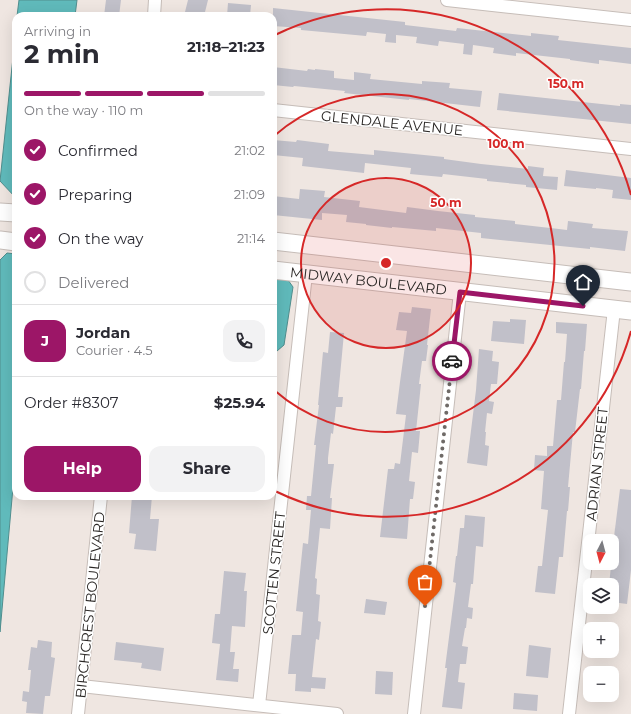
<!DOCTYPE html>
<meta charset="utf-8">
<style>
:root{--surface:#fff;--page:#f2f2f3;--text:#2b2b33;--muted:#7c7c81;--line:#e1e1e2;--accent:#9c1667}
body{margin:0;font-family:Montserrat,sans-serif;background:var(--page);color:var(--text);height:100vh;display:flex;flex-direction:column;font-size:15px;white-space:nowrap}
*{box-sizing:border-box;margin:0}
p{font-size:13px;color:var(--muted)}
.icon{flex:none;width:22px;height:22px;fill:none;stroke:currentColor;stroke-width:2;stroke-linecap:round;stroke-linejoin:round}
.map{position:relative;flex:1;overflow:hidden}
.side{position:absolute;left:12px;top:12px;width:265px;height:488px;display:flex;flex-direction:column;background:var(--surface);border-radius:12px;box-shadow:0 4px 16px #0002}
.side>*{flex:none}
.needle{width:26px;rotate:186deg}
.tools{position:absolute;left:583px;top:534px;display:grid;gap:8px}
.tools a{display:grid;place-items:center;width:36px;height:36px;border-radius:8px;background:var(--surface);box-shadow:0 4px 16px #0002;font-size:20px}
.pin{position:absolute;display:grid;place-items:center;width:34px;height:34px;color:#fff;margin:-41px -17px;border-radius:50% 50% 50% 0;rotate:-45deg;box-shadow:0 0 4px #0007}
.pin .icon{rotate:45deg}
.courier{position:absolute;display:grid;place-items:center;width:40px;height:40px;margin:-20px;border:3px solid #9c1667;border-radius:50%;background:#fff;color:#222;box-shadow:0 1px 5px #0007}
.overview em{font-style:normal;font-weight:700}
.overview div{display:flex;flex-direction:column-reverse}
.overview{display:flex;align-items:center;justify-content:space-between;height:68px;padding:0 12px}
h1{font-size:26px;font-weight:700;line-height:30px}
.bar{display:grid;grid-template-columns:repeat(4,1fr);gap:6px 4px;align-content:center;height:48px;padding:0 12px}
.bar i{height:5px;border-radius:3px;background:var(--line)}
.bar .active{background:var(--accent)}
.bar p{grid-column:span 4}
.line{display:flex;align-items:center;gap:10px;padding:0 12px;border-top:1px solid var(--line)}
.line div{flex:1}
.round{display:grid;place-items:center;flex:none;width:42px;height:42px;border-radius:12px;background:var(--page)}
ol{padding:0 12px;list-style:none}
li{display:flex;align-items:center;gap:12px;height:44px}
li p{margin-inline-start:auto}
li .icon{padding:4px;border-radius:50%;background:var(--accent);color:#fff;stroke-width:4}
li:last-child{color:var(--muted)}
li i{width:22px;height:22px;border:2px solid var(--line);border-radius:50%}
.primary-button{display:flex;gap:8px;margin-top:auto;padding:8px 12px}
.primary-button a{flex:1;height:46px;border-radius:12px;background:var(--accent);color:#fff;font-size:16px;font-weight:700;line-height:46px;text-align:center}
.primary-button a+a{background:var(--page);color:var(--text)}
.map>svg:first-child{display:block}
.water{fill:#60babb;stroke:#508e8e}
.building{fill:#c1c0c9}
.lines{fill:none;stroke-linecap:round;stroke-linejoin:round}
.street-casing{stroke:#c6bdb8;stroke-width:14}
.secondary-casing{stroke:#c6bdb8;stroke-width:19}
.street{stroke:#fff;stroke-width:12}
.secondary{stroke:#fff;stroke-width:17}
.done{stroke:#6f6a67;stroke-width:4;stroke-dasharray:0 7.2}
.route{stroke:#9c1667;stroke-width:5}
.ring{fill:none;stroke:#d62828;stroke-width:2}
.labels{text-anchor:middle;stroke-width:3;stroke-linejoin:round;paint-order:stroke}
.street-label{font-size:14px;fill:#2a2725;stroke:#fff}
.centre{fill:#d62828;stroke:#fff;stroke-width:2}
.ring-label{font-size:12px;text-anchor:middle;font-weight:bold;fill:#d62828;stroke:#fff;stroke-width:3;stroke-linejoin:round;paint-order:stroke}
</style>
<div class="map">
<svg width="631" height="714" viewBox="0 0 631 714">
<rect width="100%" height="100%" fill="#efe6e1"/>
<g class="water">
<polygon points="19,0 77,0 75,16 17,16"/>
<polygon points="16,29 16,198 0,181"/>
<polygon points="7,253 16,254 16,454 0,632 0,260"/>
<polygon points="273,279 288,280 293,287 284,345 277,351 273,350"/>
</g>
<g class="building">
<polygon points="106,0 121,0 119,16 104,16"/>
<polygon points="188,0 208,0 204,16 184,16"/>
<polygon points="228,3 251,5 250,16 227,16"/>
<polygon points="273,8 405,22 405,25 456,31 457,28 531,36 531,33 559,36 558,40 631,48 631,64 599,60 599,64 570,60 570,59 516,53 516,56 493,53 494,48 473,45 472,55 463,54 464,44 439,41 438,46 416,43 417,37 396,35 396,43 385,42 386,34 367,32 366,36 301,30 301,28 273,26"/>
<polygon points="273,67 307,71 308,69 315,70 315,69 334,71 334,78 354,80 354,72 371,74 370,79 422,84 422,81 450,83 449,88 482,91 480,107 409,99 409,100 344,93 345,91 294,86 293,87 273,85"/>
<polygon points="499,93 620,106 620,104 631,105 631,124 497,110"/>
<polygon points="273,140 296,142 297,140 329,144 328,151 374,155 374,150 444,157 444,159 481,164 528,169 528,166 544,168 543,176 558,177 557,190 526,187 526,185 487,181 487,179 443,174 442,177 410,174 411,168 365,163 364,173 302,166 303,158 273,155"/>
<polygon points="566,170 631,178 631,200 612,198 613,190 596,188 596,189 564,186"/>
<polygon points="300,189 325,191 324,197 360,201 359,207 406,213 407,207 438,211 475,215 475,217 515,221 515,224 559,229 567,230 568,221 593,224 592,228 628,231 625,251 590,247 590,249 481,238 481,233 436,228 436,231 392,227 392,228 366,225 366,224 346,222 347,215 322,213 322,220 273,215 273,196 299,199"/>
<polygon points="412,307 431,309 427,345 428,345 426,361 422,361 419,384 421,384 416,431 420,431 418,453 412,452 409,481 415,482 413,499 410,499 407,539 380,537 388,469 394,469 395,463 400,464 406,415 396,414 400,382 407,331 396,330 399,312 411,313"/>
<polygon points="510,319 526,320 524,344 491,341 493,321 510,322"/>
<polygon points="556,322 587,324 585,351 584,351 581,389 580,389 575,432 573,432 568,487 570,487 568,511 567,511 563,557 559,557 555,594 535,592 538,566 542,566 548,510 541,509 544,471 534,470 535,455 547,456 547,446 553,446 557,400 561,400 564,362 565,362 567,334 556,333"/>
<polygon points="330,332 344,333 338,397 343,397 342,407 336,407 333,434 331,433 328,458 328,464 334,464 330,498 332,498 330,529 320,528 315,578 317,579 316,594 320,595 318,621 321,622 319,640 316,639 312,677 326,678 325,689 311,688 311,692 295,691 296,674 288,674 292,635 301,635 303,612 296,611 303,543 308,544 311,510 306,510 307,496 311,496 316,445 314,445 319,405 318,405 323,352 328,353"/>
<polygon points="479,349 493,351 492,361 499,362 497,384 491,384 489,401 494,402 492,414 487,413 485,432 486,432 485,445 489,446 487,466 467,463 476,390"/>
<polygon points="620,489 631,490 631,570 627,604 612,602 612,585 609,585 615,528 615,529"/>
<polygon points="132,496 152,496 150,519 159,519 156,551 134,549 136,534 129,533"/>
<polygon points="465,515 485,517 483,547 476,546 473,584 471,584 468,607 473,608 472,619 467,618 466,628 465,628 462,646 468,647 466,664 460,664 458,682 465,683 462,709 442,707 447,668 445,668 456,583 453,582 456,556 457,556 460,528 464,528"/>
<polygon points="224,571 246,573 244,591 247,591 245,627 232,626 230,652 235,652 233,669 239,669 238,682 216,680 220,644 212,643 215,614 220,614"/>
<polygon points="366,599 387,602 385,615 364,613"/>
<polygon points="38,640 52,642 51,657 55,658 50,696 45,696 43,714 26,713 27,702 22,701 23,691 29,692 31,670 28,670 31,647 37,648"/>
<polygon points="116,642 164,648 161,671 141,668 142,663 114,660"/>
<polygon points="529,645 551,648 548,678 526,676"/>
<polygon points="376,671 393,672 392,695 375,694"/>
<polygon points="514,693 538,695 537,711 513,709"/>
</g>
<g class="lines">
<g class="street-casing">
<g id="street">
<polyline points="447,0 631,20"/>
<polyline points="154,16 155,0"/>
<polyline points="273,110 631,149"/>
<polyline points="81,686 337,714"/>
<polyline points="259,705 306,274"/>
<polyline points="78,714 101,496"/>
<polyline points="414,714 460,292"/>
<polyline points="569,714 614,309"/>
</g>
</g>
<g class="secondary-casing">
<g id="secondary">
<polyline points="0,212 16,213"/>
<polyline points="0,240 16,242"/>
<polyline points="273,241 631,282"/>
<path id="s1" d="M273,270L631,311"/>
</g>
</g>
<use href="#street" class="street"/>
<use href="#secondary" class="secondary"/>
</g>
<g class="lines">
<polyline class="done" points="425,606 452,361"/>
<polyline class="route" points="452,361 460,292 583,306"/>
</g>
<circle cx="386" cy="263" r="85" fill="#d62828" fill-opacity=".12"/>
<g class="ring">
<circle cx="386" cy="263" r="85"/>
<path d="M274 136A169 169 0 1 1 274 390"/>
<path d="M631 331A254 254 0 0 1 275 491M275 35A254 254 0 0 1 631 195"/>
</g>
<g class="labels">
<g class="street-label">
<text transform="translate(392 123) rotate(6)" y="5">GLENDALE AVENUE</text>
<text dy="5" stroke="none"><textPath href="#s1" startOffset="96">MIDWAY BOULEVARD</textPath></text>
<text transform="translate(597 464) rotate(-84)" y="5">ADRIAN STREET</text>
<text transform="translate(274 573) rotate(-84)" y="5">SCOTTEN STREET</text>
<text transform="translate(90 605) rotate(-84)" y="5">BIRCHCREST BOULEVARD</text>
</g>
</g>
<circle cx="386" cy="263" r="6" class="centre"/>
<g class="ring-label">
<text x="566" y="88">150 m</text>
<text x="506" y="148">100 m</text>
<text x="446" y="207">50 m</text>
</g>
</svg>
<div class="tools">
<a><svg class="needle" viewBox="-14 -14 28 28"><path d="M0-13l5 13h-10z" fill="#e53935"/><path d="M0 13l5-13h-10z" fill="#7c7c81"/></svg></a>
<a><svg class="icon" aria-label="layers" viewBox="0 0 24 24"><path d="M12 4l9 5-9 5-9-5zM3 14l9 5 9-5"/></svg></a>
<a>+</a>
<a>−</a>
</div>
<div class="pin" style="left:425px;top:606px;background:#ea580c"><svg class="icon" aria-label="bag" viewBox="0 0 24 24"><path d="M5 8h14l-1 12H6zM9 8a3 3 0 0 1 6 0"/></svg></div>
<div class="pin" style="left:583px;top:306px;background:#1f2937"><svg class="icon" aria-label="home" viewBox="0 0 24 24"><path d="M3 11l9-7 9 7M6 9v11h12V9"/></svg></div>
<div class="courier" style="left:452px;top:361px"><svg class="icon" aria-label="car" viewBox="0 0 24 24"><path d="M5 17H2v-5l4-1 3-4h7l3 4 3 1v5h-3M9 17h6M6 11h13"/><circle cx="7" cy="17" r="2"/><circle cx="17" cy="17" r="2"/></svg></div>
<section class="side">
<div class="overview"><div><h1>2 min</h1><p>Arriving in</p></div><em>21:18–21:23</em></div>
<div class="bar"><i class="active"></i><i class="active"></i><i class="active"></i><i></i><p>On the way · 110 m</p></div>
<ol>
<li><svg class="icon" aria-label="check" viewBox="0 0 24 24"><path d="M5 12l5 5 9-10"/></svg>Confirmed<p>21:02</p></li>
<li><svg class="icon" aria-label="check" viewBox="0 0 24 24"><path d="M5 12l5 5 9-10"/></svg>Preparing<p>21:09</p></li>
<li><svg class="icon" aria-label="check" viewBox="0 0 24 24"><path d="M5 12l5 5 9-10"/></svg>On the way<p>21:14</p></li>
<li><i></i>Delivered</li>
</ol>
<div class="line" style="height:72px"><b class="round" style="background:var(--accent);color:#fff">J</b><div><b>Jordan</b><p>Courier · 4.5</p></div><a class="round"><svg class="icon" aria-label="phone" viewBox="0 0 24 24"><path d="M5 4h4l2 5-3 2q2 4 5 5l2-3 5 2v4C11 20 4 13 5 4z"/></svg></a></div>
<div class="line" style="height:52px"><div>Order #8307</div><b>$25.94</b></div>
<div class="primary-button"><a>Help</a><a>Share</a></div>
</section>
</div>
